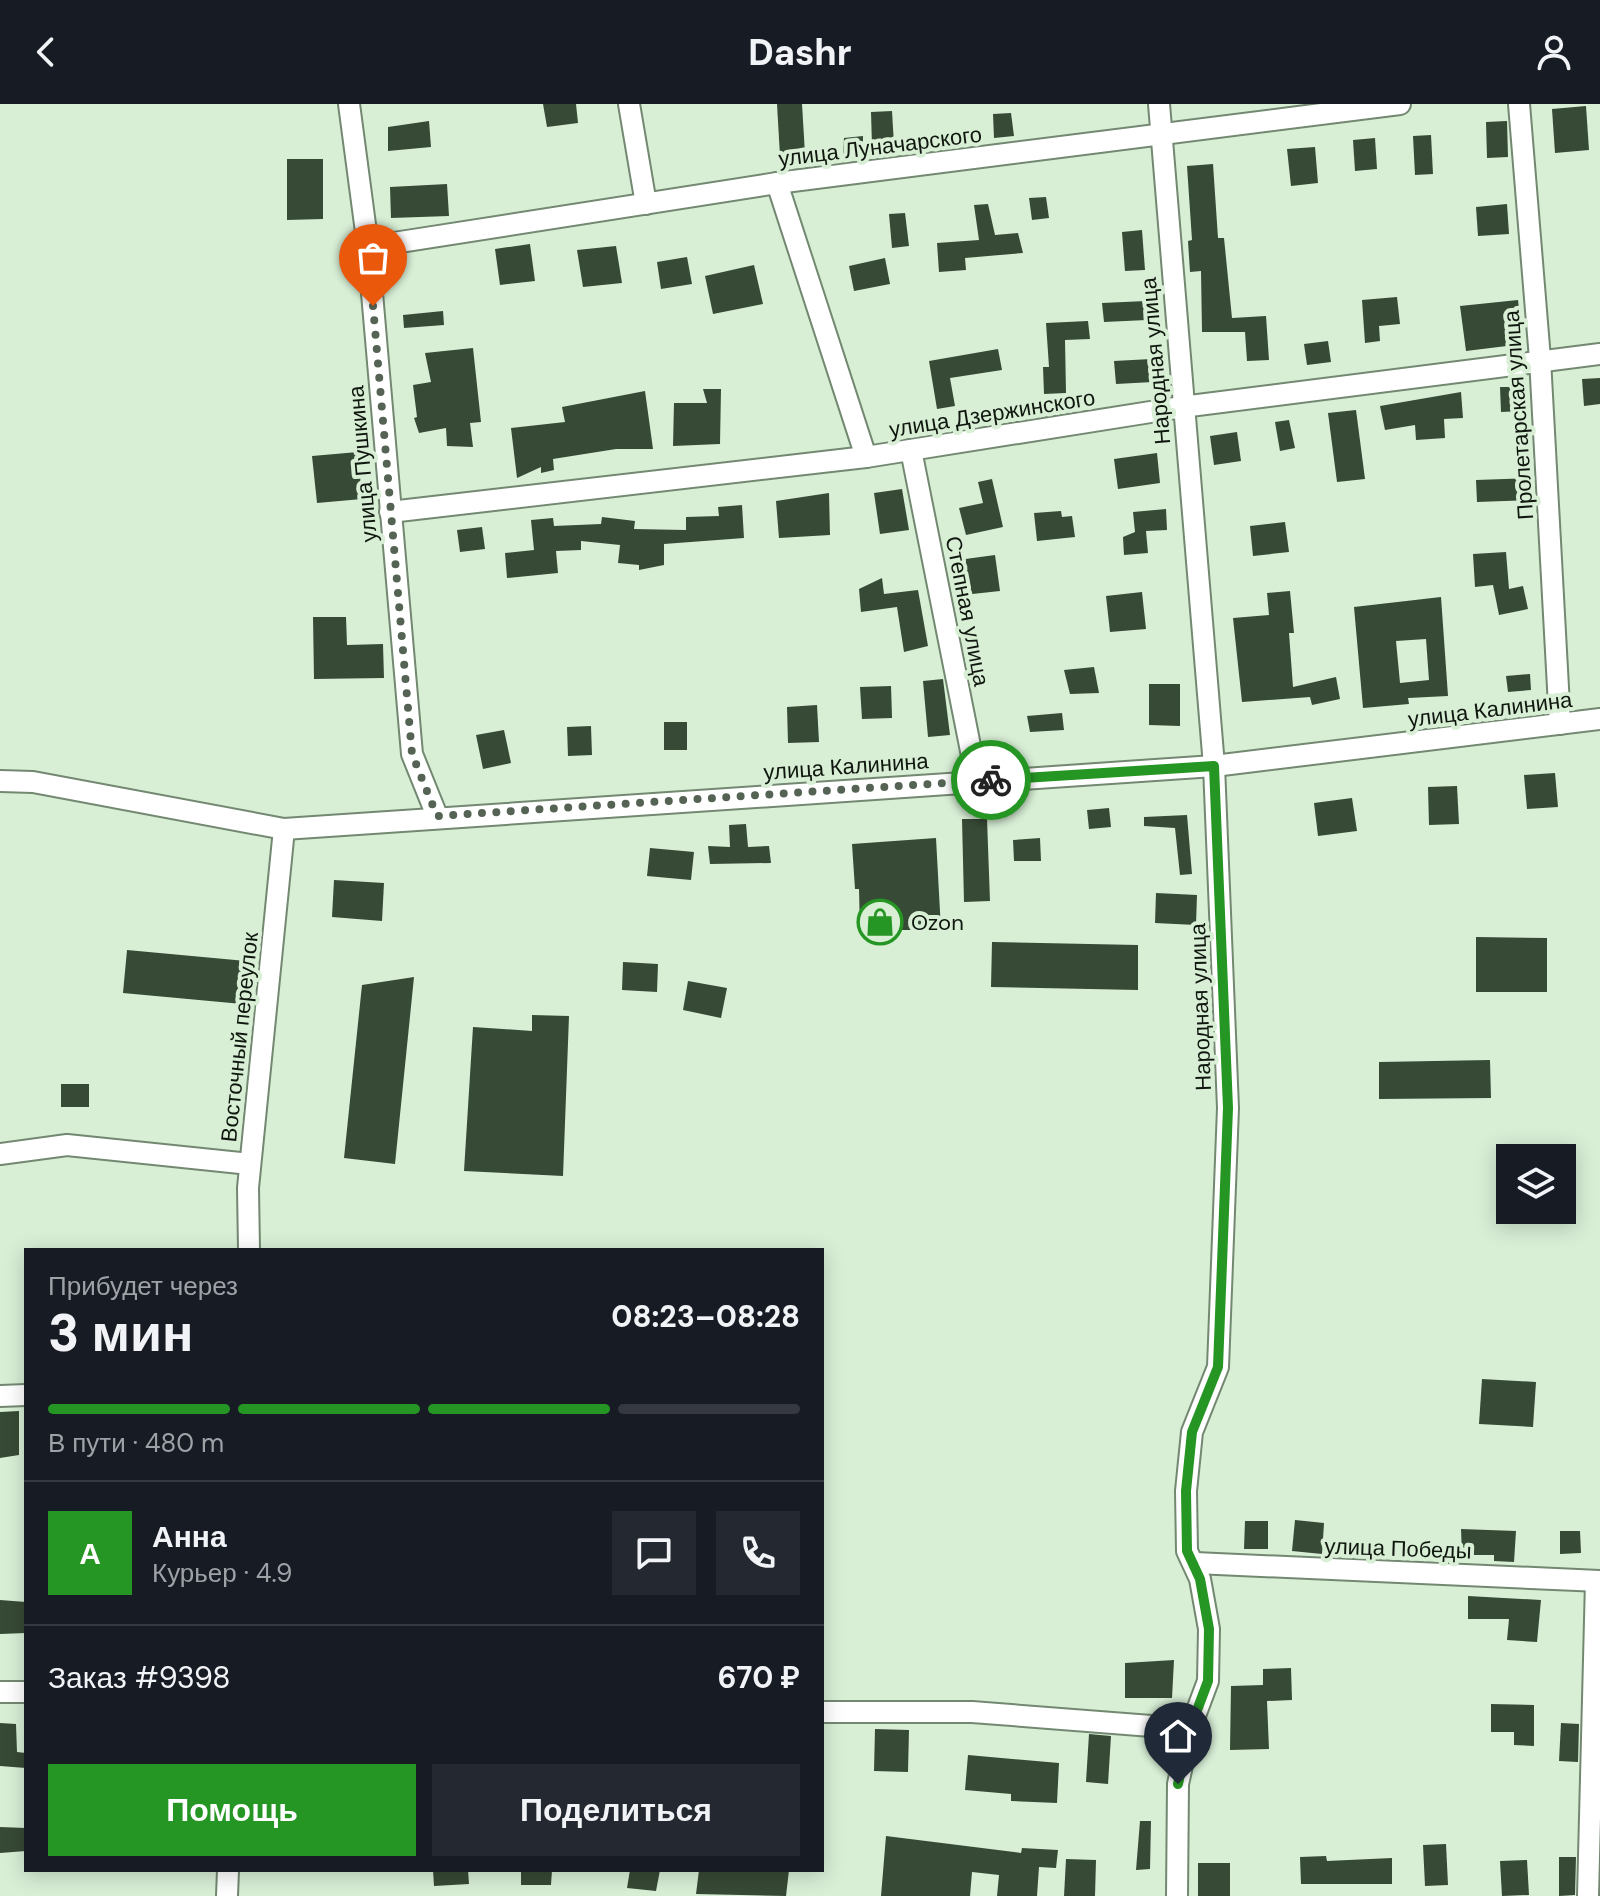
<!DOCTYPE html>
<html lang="ru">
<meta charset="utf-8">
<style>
:root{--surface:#171b24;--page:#242831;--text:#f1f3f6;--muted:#9ea1a6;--line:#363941;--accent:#259623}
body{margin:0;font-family:"DM Sans",sans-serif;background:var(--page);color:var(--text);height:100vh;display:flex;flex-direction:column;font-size:30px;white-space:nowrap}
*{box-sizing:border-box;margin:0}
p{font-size:26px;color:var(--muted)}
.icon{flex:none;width:44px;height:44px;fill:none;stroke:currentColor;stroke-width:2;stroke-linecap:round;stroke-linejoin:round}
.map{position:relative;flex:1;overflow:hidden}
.details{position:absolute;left:24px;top:1144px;width:800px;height:624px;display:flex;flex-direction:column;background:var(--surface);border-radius:0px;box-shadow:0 4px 20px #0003}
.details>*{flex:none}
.controls{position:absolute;left:1496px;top:1040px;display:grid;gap:16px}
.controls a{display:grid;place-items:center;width:80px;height:80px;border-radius:0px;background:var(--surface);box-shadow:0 4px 20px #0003;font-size:40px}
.pin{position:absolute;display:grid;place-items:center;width:68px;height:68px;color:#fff;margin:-82px -34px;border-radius:50% 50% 50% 0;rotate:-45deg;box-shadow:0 0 8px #0007}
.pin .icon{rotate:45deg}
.courier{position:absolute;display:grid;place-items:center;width:80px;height:80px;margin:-40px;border:6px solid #259623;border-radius:50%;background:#fff;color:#222;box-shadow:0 2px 10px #0007}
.summary em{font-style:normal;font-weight:800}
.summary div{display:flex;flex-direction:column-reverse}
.summary{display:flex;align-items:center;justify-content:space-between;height:136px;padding:0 24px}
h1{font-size:52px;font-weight:800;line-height:60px}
.bar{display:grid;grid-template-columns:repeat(4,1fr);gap:12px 8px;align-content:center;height:96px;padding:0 24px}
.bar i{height:10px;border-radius:6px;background:var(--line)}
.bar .selected{background:var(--accent)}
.bar p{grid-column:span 4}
.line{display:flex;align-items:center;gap:20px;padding:0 24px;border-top:2px solid var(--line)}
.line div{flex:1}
.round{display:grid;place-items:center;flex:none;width:84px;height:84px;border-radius:0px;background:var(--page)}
.button{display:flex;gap:16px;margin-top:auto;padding:16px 24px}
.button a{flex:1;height:92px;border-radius:0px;background:var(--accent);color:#fff;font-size:32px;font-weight:800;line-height:92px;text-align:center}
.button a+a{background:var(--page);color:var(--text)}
header{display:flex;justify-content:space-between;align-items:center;height:104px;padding:0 24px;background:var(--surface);font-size:36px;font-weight:800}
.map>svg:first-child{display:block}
.building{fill:#374a35;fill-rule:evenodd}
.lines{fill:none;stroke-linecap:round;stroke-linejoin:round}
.street-casing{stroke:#738871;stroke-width:24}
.street{stroke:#fff;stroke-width:20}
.done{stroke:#556354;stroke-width:8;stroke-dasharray:0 14.4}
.route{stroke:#259623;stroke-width:10}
.labels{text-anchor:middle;stroke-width:8;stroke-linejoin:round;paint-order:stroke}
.street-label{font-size:22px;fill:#0f170e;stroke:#d8efd6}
.poi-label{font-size:22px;fill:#0f170e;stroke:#d8efd6;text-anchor:start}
</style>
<header><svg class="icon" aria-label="back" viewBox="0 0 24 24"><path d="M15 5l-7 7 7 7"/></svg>Dashr<svg class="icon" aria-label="person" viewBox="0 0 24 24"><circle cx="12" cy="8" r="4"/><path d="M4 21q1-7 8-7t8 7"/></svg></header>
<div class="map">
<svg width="1600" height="1792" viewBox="0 0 1600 1792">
<rect width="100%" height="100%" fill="#d8efd6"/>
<g class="building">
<polygon points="543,0 576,0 578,19 547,23"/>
<polygon points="777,0 802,0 805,50 780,52"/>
<polygon points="1586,2 1589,46 1555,49 1552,5"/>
<polygon points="892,7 894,41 872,42 871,8"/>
<polygon points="1011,9 1014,32 994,34 993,10"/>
<polygon points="429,17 431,43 388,47 388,23"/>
<polygon points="1507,17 1508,53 1487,54 1486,18"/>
<polygon points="1431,31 1433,70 1415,71 1413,32"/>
<polygon points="863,32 863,51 843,53 844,34"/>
<polygon points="1375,34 1377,65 1355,67 1353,36"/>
<polygon points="1315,43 1318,79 1291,82 1287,45"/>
<polygon points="287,55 323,55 323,115 287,116"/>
<polygon points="1213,60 1218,134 1224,134 1232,214 1266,212 1269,256 1247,257 1245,228 1202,228 1201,167 1190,168 1188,137 1192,136 1187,62"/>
<polygon points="447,80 449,112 391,114 390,83"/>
<polygon points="1046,93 1049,114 1032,116 1029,94"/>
<polygon points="988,100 995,131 1018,129 1023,149 965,154 966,166 939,168 937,139 979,136 974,101"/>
<polygon points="1507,100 1509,130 1478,132 1476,103"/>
<polygon points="905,109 909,142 892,144 889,110"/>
<polygon points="1142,126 1145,166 1125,167 1122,128"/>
<polygon points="530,140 535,177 500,181 495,145"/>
<polygon points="616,142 622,179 583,183 577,146"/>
<polygon points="687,153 692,180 661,185 657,158"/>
<polygon points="885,154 890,180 854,187 849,162"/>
<polygon points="754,161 763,200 713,210 705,172"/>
<polygon points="1397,193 1400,220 1379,222 1380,237 1365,239 1362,196"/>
<polygon points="1518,196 1523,240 1466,247 1460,202"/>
<polygon points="1146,197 1147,216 1104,218 1102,199"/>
<polygon points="443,207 444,221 404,224 403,211"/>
<polygon points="1088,217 1090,235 1065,236 1066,289 1044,290 1043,263 1049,263 1046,219"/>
<polygon points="1328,237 1331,258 1307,261 1304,240"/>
<polygon points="473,244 481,318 470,319 473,343 447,342 446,324 419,329 414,314 417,313 413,281 431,278 425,249"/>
<polygon points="998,245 1002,266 950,274 955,302 937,305 929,257"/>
<polygon points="1151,255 1153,278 1116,280 1114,257"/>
<polygon points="1600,274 1600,300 1584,302 1582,275"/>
<polygon points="1500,283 1522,283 1523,307 1501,308"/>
<polygon points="703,285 721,285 720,340 673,342 674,299 707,299"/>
<polygon points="645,287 653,345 616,345 553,355 554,366 541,369 541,363 517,374 511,324 565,318 562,303"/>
<polygon points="1461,288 1463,314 1444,315 1445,334 1416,336 1415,321 1385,326 1380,302"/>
<polygon points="1356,306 1365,375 1337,378 1328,309"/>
<polygon points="1289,316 1295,344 1280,347 1275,318"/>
<polygon points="1237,328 1241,357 1214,361 1210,332"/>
<polygon points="358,348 362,395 317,399 312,352"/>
<polygon points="1157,349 1160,379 1118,385 1114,355"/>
<polygon points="1530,374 1531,396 1477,398 1476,376"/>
<polygon points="992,375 1003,423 966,431 959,404 983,399 978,378"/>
<polygon points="902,385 909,426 880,430 874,389"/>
<polygon points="829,389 830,431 779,434 776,397"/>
<polygon points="742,401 744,434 664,440 664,461 639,466 639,461 618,459 620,441 581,437 581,446 556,447 558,469 507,474 505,449 534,446 531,416 553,414 554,422 601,420 602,413 635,417 634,425 686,426 686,413 719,412 718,403"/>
<polygon points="1166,405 1167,426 1146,427 1148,449 1124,451 1123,433 1135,428 1133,408"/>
<polygon points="1061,407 1062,413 1072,412 1075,433 1037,437 1034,409"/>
<polygon points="1285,418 1289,448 1253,452 1250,422"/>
<polygon points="482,423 485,445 460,448 457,426"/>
<polygon points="1506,448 1509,485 1523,482 1528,505 1499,511 1493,481 1475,483 1473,450"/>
<polygon points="995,451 1000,487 963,491 958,456"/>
<polygon points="882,474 884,490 918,486 928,542 904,548 897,503 861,508 859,485"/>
<polygon points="1290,487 1294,529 1289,529 1293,583 1336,573 1340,595 1312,601 1310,593 1242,598 1233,514 1269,511 1267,489"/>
<polygon points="1142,488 1146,525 1110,528 1106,492"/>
<path d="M1441,493L1448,592L1408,594L1409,600L1363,604L1354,503ZM1426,535L1429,576L1400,579L1396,537Z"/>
<polygon points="313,513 346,513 347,541 383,540 384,574 314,575"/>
<polygon points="1094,563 1099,589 1070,590 1064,566"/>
<polygon points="1530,570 1531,586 1508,588 1506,572"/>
<polygon points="943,575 950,631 928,633 923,577"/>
<polygon points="1149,580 1180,580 1180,622 1149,621"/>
<polygon points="891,582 892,614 862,615 860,583"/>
<polygon points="817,601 819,638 788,639 787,603"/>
<polygon points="1062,609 1064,626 1030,628 1027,612"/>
<rect x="664" y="618" width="23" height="28"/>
<polygon points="591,622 592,651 568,652 567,623"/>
<polygon points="504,626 511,659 483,665 476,631"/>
<polygon points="1555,669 1558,703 1527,705 1524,671"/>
<polygon points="1457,682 1459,720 1429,721 1428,683"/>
<polygon points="1352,694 1357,727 1318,732 1314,699"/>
<polygon points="1109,704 1111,723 1089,725 1087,706"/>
<polygon points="1187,711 1192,770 1180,771 1175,724 1144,722 1144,713"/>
<polygon points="962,715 987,715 990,797 964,798"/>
<polygon points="746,720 748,743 769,742 771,759 710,760 708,742 730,743 729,721"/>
<polygon points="936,734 941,826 860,826 859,785 855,785 852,740"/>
<polygon points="1040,734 1041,757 1014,757 1013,736"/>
<polygon points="650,744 694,748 691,776 647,772"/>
<polygon points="334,776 384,779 382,817 332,813"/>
<polygon points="1156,789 1197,791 1196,821 1155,819"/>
<polygon points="1476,833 1547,834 1547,888 1476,888"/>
<polygon points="992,838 1138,841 1138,886 991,883"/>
<polygon points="127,846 246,857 253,901 123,889"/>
<polygon points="623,858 658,860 657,888 622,886"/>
<polygon points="414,873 395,1060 344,1054 362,881"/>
<polygon points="688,877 727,884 721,914 683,906"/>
<polygon points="532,911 569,912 563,1072 464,1067 473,923 532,927"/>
<polygon points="1490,956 1491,994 1379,995 1379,958"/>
<rect x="61" y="980" width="28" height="23"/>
<polygon points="1482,1275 1536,1278 1533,1323 1479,1320"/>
<polygon points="19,1307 19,1351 0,1354 0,1308"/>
<polygon points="1295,1416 1324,1419 1322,1450 1292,1447"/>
<polygon points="1245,1417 1268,1417 1268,1445 1244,1445"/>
<polygon points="1461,1425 1516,1427 1514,1458 1494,1457 1494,1451 1462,1451"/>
<polygon points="1560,1427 1580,1427 1581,1449 1560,1450"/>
<polygon points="1468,1492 1541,1496 1537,1538 1507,1536 1509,1515 1468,1515"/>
<polygon points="0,1496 26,1498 26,1529 0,1530"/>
<polygon points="1174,1556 1172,1594 1125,1594 1125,1559"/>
<polygon points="1291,1564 1292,1596 1267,1597 1269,1645 1230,1646 1231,1582 1263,1581 1263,1565"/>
<polygon points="1491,1600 1534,1601 1534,1642 1514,1641 1514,1628 1491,1628"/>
<polygon points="0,1619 16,1620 17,1648 26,1649 26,1664 0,1662"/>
<polygon points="1561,1619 1579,1620 1578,1658 1559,1657"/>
<polygon points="875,1625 909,1626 908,1668 874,1667"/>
<polygon points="1089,1630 1111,1632 1108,1680 1086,1678"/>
<polygon points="968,1651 1059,1659 1057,1699 1011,1697 1011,1690 965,1686"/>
<polygon points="1140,1717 1151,1717 1150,1765 1136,1766"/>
<polygon points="0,1723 26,1724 26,1747 0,1749"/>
<polygon points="886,1732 1021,1749 1022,1744 1058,1746 1056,1764 1039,1763 1037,1792 997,1792 999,1771 972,1768 970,1792 881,1792"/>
<polygon points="1446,1740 1448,1781 1425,1782 1423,1741"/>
<polygon points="1326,1752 1327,1757 1392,1754 1392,1780 1301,1780 1300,1753"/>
<polygon points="1559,1753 1576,1753 1575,1791 1559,1792"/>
<polygon points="1066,1755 1096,1756 1095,1792 1064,1792"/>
<polygon points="1527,1756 1529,1791 1502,1792 1500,1757"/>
<rect x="1198" y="1759" width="32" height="33"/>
<polygon points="433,1766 468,1766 469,1780 434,1782"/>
<polygon points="521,1766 552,1766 551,1781 521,1781"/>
<polygon points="630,1766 660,1766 656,1787 627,1784"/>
<polygon points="699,1766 789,1766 786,1792 696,1790"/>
</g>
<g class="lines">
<g class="street-casing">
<g id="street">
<polyline points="349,0 368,143 412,650 437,712"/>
<polyline points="629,0 646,100"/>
<polyline points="1159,0 1214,662 1228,1004 1218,1263 1192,1328 1186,1387 1187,1447 1200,1475 1209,1525 1208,1577 1190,1625 1178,1680 1177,1792"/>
<polyline points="1519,0 1540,255 1560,620"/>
<polyline points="777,79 866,353"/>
<polyline points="368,143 777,79 1400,0"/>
<polyline points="911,346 977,677"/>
<polyline points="390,408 866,353 1182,303 1600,250"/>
<polyline points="0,677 33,678 284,725 1214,662 1600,615"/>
<polyline points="0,1050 67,1041 250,1060"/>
<polyline points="249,1146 248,1084 284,725"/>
<polyline points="0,1292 26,1291"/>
<polyline points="1195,1459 1600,1477"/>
<polyline points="0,1588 26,1588"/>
<polyline points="822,1608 972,1608 1190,1625"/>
<polyline points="227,1792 228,1766"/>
<polyline points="1588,1792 1596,1477"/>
</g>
</g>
<use href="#street" class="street"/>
</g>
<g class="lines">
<polyline class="done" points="373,202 412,650 437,712 991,676"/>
<polyline class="route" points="991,676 1214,662 1228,1004 1218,1263 1192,1328 1186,1387 1187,1447 1200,1475 1209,1525 1208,1577 1190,1625 1178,1680"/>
</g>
<defs>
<g id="shop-ring" transform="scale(2.3)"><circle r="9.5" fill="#d8efd6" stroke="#259623" stroke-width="1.5"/><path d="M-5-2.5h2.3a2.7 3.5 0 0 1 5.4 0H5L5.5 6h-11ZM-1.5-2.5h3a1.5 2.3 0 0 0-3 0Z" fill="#259623"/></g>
</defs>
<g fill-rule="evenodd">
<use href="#shop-ring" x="880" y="818"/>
</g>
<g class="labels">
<g class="street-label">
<text transform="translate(880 42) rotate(-7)" y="8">улица Луначарского</text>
<text transform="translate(1155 257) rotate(-95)" y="8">Народная улица</text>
<text transform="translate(992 309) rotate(-9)" y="8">улица Дзержинского</text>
<text transform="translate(1518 311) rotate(-94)" y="8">Пролетарская улица</text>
<text transform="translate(362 360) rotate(-95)" y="8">улица Пушкина</text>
<text transform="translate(968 507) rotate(79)" y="8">Степная улица</text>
<text transform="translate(1490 605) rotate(-7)" y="8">улица Калинина</text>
<text transform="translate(846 662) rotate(-4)" y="8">улица Калинина</text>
<text transform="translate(1200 903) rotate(-92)" y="8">Народная улица</text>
<text transform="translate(239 933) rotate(-84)" y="8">Восточный переулок</text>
<text transform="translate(1398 1444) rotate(2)" y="8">улица Победы</text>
</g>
<g class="poi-label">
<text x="911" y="826">Ozon</text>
</g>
</g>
</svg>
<div class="controls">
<a><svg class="icon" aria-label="layers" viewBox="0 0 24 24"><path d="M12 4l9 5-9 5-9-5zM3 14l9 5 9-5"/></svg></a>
</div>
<div class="pin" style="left:373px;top:202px;background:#ea580c"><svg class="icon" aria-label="bag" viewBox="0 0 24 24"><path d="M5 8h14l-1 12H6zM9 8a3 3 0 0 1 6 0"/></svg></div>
<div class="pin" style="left:1178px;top:1680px;background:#1f2937"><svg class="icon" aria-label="home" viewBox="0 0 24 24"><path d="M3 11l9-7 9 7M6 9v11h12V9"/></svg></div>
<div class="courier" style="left:991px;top:676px"><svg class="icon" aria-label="bike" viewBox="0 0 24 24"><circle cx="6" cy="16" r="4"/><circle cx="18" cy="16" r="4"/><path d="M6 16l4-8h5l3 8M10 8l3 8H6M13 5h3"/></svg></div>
<section class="details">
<div class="summary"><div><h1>3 мин</h1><p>Прибудет через</p></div><em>08:23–08:28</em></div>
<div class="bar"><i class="selected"></i><i class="selected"></i><i class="selected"></i><i></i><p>В пути · 480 m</p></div>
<div class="line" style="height:144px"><b class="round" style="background:var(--accent);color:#fff">А</b><div><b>Анна</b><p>Курьер · 4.9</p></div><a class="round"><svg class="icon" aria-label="chat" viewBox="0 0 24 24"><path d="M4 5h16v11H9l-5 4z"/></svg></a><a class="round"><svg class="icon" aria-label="phone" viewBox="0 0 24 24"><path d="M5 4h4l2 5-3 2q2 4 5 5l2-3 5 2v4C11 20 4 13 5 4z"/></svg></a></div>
<div class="line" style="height:104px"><div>Заказ #9398</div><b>670 ₽</b></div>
<div class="button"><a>Помощь</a><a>Поделиться</a></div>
</section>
</div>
